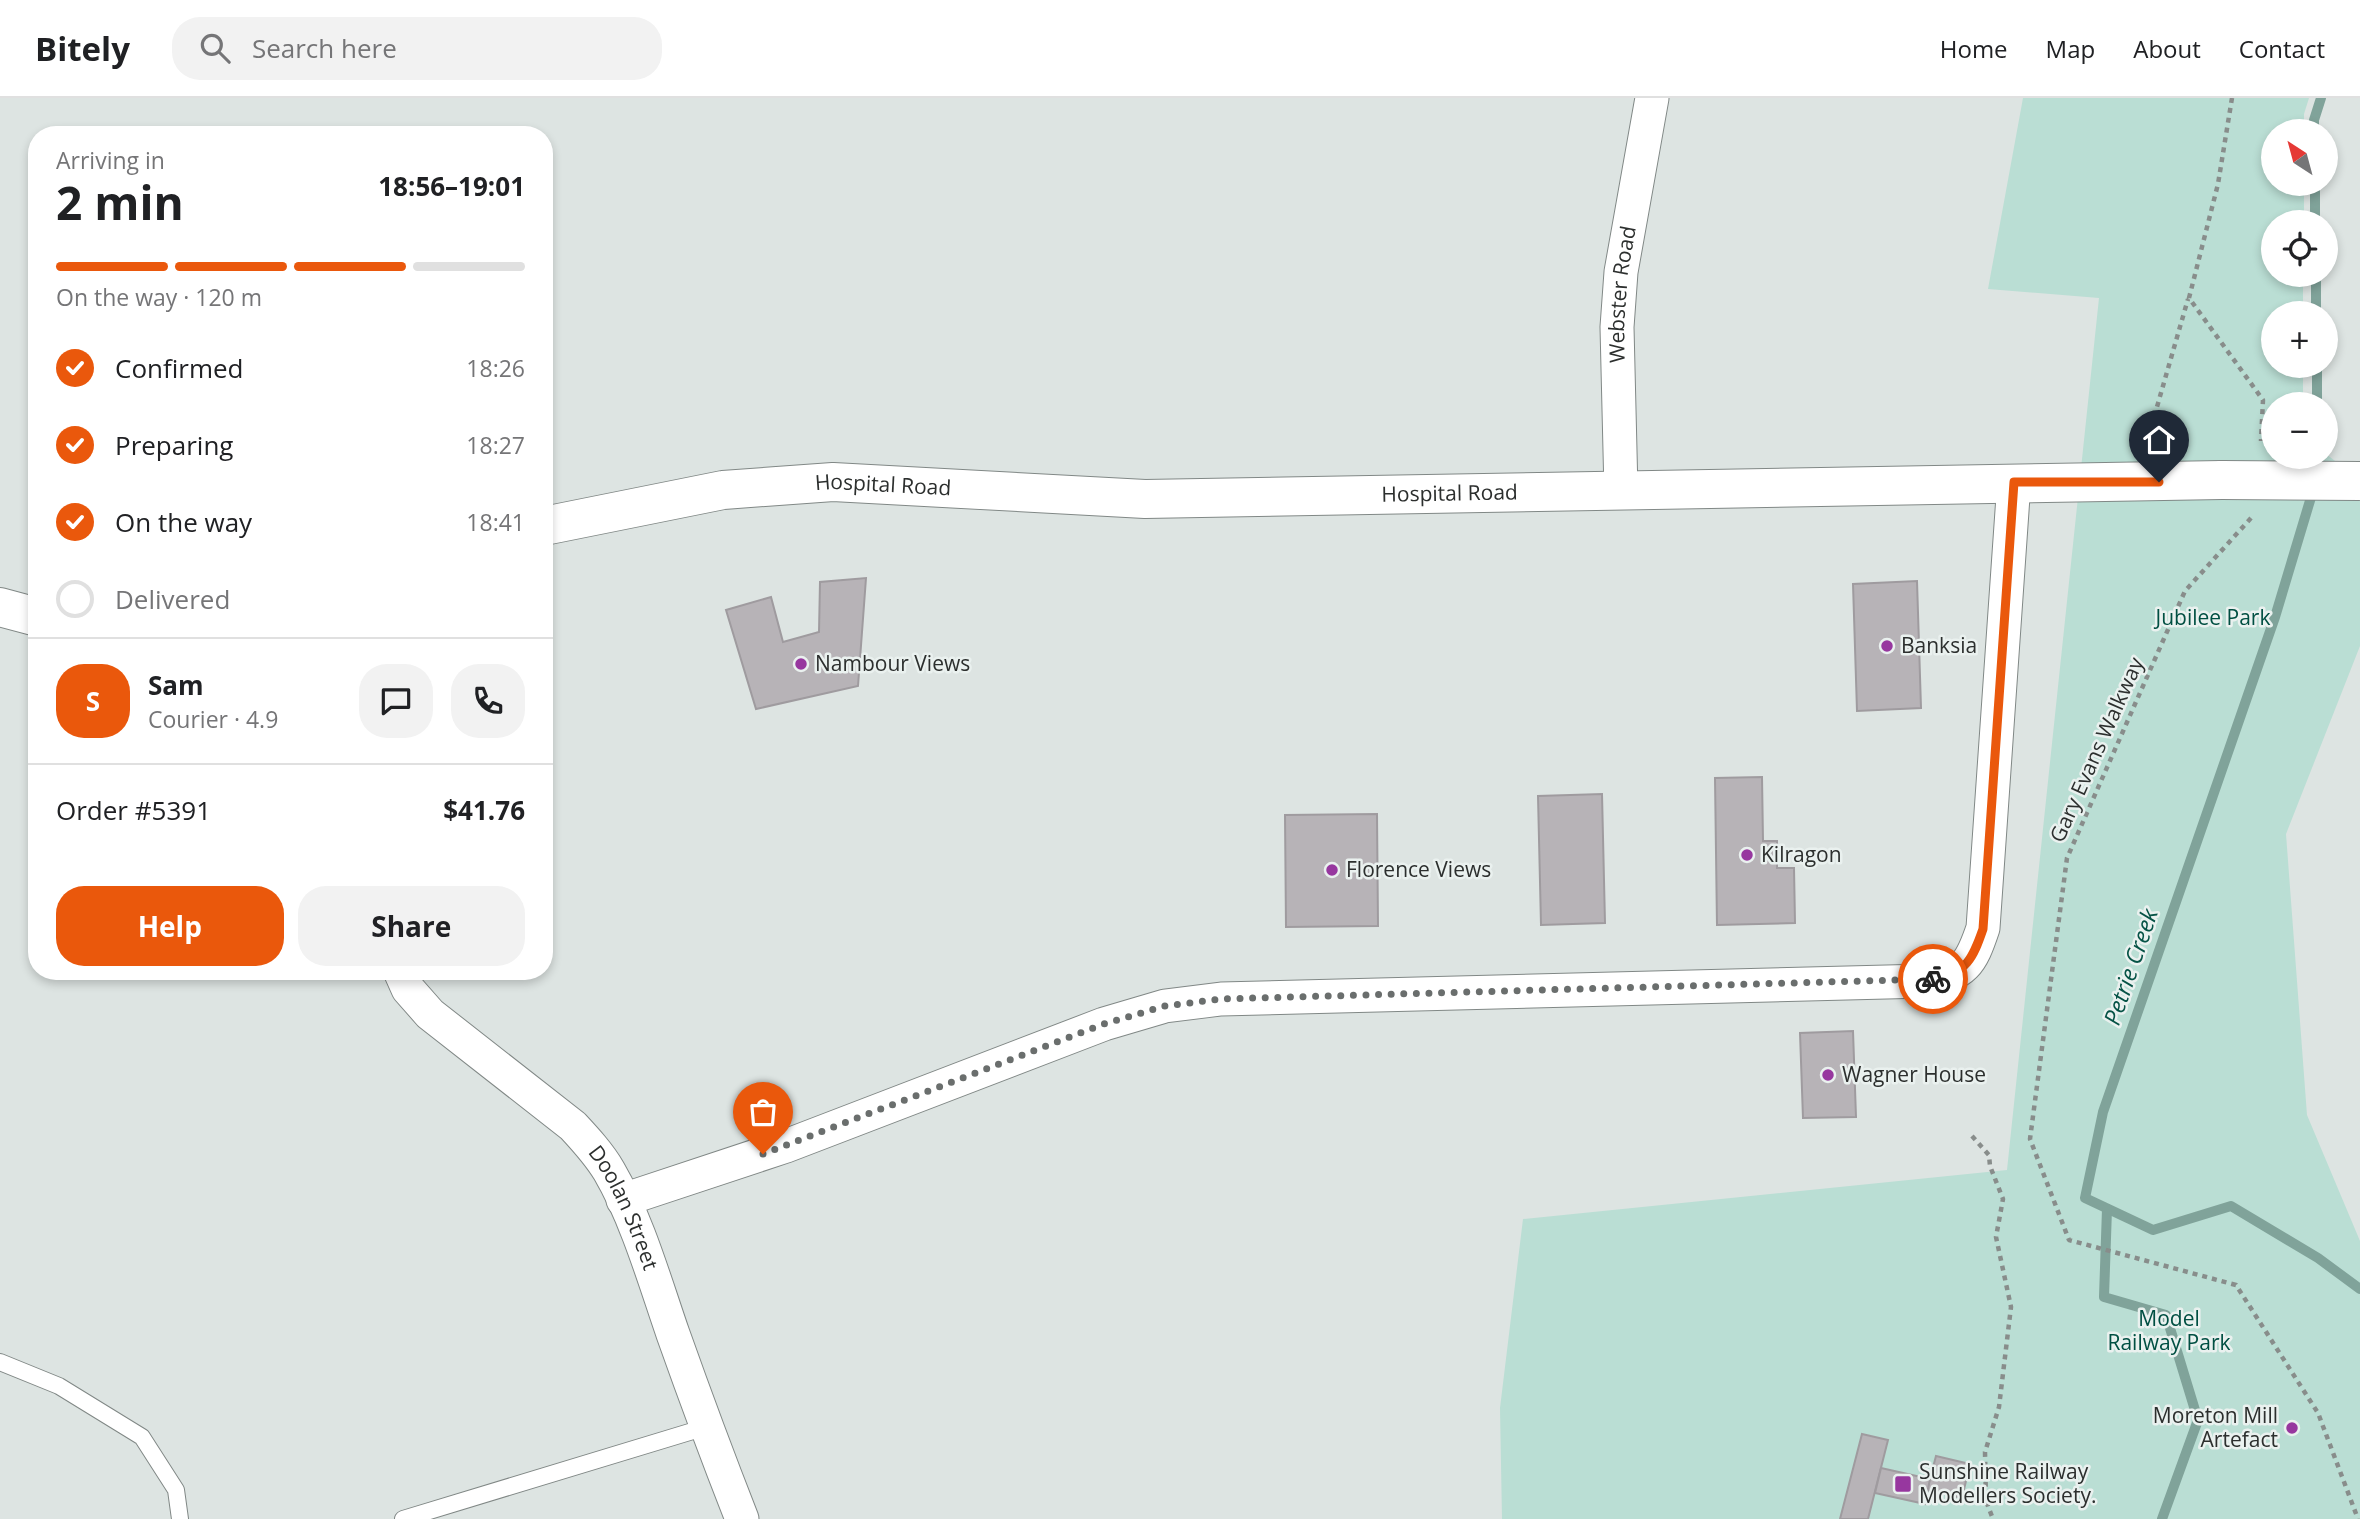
<!DOCTYPE html>
<meta charset="utf-8">
<style>
:root{--surface:#fff;--page:#f2f2f2;--text:#202124;--muted:#757577;--line:#e0e0e0;--accent:#ea580c}
body{margin:0;font-family:"Open Sans",sans-serif;background:var(--page);color:var(--text);height:100vh;display:flex;flex-direction:column;font-size:26px;white-space:nowrap}
*{box-sizing:border-box;margin:0}
p{font-size:23px;color:var(--muted)}
.icon{flex:none;width:38px;height:38px;fill:none;stroke:currentColor;stroke-width:2;stroke-linecap:round;stroke-linejoin:round}
.map{position:relative;flex:1;overflow:hidden}
.side{position:absolute;left:28px;top:28px;width:525px;height:854px;display:flex;flex-direction:column;background:var(--surface);border-radius:28px;box-shadow:0 4px 10px #0003}
.side>*{flex:none}
.needle{width:46px;rotate:324deg}
.fabs{position:absolute;left:2261px;top:21px;display:grid;gap:14px}
.fabs a{display:grid;place-items:center;width:77px;height:77px;border-radius:50%;background:var(--surface);box-shadow:0 4px 10px #0003;font-size:35px}
.pin{position:absolute;display:grid;place-items:center;width:60px;height:60px;color:#fff;margin:-72px -30px;border-radius:50% 50% 50% 0;rotate:-45deg;box-shadow:0 0 7px #0007}
.pin .icon{rotate:45deg}
.courier{position:absolute;display:grid;place-items:center;width:70px;height:70px;margin:-35px;border:5px solid #ea580c;border-radius:50%;background:#fff;color:#222;box-shadow:0 2px 9px #0007}
.head em{font-style:normal;font-weight:700}
.head div{display:flex;flex-direction:column-reverse}
.head{display:flex;align-items:center;justify-content:space-between;height:119px;padding:0 28px}
h1{font-size:46px;font-weight:700;line-height:52px}
.bar{display:grid;grid-template-columns:repeat(4,1fr);gap:10px 7px;align-content:center;height:84px;padding:0 28px}
.bar i{height:9px;border-radius:5px;background:var(--line)}
.bar .on{background:var(--accent)}
.bar p{grid-column:span 4}
.line{display:flex;align-items:center;gap:18px;padding:0 28px;border-top:2px solid var(--line)}
.line div{flex:1}
.round{display:grid;place-items:center;flex:none;width:74px;height:74px;border-radius:28px;background:var(--page)}
ol{padding:0 28px;list-style:none}
li{display:flex;align-items:center;gap:21px;height:77px}
li p{margin-inline-start:auto}
li .icon{padding:7px;border-radius:50%;background:var(--accent);color:#fff;stroke-width:4}
li:last-child{color:var(--muted)}
li i{width:38px;height:38px;border:4px solid var(--line);border-radius:50%}
.action{display:flex;gap:14px;margin-top:auto;padding:14px 28px}
.action a{flex:1;height:80px;border-radius:28px;background:var(--accent);color:#fff;font-size:28px;font-weight:700;line-height:80px;text-align:center}
.action a+a{background:var(--page);color:var(--text)}
header{display:flex;align-items:center;gap:42px;box-sizing:border-box;height:98px;padding:0 35px;background:var(--surface);border-bottom:2px solid var(--line)}
header strong{font-size:33px}
nav{display:flex;gap:38px;margin-inline-start:auto;font-size:24px}
.search{width:490px;height:63px;background:var(--page);display:flex;align-items:center;gap:18px;box-sizing:border-box;padding:0 24px;border-radius:28px;color:var(--muted);font-size:26px}
.map>svg:first-child{display:block}
.green{fill:#baded4}
.lines{fill:none;stroke-linecap:round;stroke-linejoin:round}
.stream{stroke:#80a39a;stroke-width:10}
.building{fill:#b7b3b7;stroke:#9f9b9f;stroke-width:2}
.service-casing{stroke:#818886;stroke-width:18}
.minor-casing{stroke:#818886;stroke-width:35}
.tertiary-casing{stroke:#818886;stroke-width:40}
.path{stroke:#888d8b;stroke-width:4.5;stroke-dasharray:5 5;stroke-linecap:butt}
.service{stroke:#fff;stroke-width:16}
.minor{stroke:#fff;stroke-width:33}
.tertiary{stroke:#fff;stroke-width:38}
.tertiary-bridge-casing{stroke:#818886;stroke-width:40;stroke-linecap:butt}
.tertiary-bridge{stroke:#fff;stroke-width:38}
.done{stroke:#6a6e6d;stroke-width:7;stroke-dasharray:0 12.6}
.route{stroke:#ea580c;stroke-width:9}
.poi-dot{fill:#97379f;stroke:#eaf1ef;stroke-width:2.5}
.labels{text-anchor:middle;stroke-width:5;stroke-linejoin:round;paint-order:stroke}
.street-label{font-size:21px;fill:#2c2f2e;stroke:#eaf1ef}
.park-label{font-size:21px;fill:#004f42;stroke:#eaf1ef}
.poi-label{font-size:21px;fill:#2c2f2e;stroke:#eaf1ef;text-anchor:start}
.water-label{font-size:23px;font-style:italic;fill:#065346;stroke:#eaf1ef}
</style>
<header>
<strong>Bitely</strong>
<div class="search"><svg class="icon" aria-label="search" viewBox="0 0 24 24"><circle cx="10" cy="10" r="6"/><path d="M15 15l6 6"/></svg>Search here</div>
<nav><a>Home</a><a>Map</a><a>About</a><a>Contact</a></nav>
</header>
<div class="map">
<svg width="2360" height="1421" viewBox="0 0 2360 1421">
<rect width="100%" height="100%" fill="#dde4e2"/>
<polygon class="green" points="2023,0 2309,0 2304,16 2304,33 2273,33 2273,86 2304,86 2304,124 2273,124 2273,177 2303,177 2303,215 2273,215 2273,268 2303,268 2303,306 2273,306 2273,359 2326,359 2326,356 2360,382 2360,548 2286,736 2307,1017 2360,1143 2360,1421 1502,1421 1500,1310 1523,1121 2007,1072 2099,200 1988,191"/>
<g class="lines">
<g class="stream">
<polyline points="2314,33 2314,22 2321,0"/>
<polyline points="2315,86 2315,124"/>
<polyline points="2316,177 2316,215"/>
<polyline points="2317,268 2317,306"/>
<polyline points="2317,359 2318,376 2275,519 2103,1014 2085,1100 2153,1132 2231,1108 2318,1160 2360,1191"/>
<polyline points="2107,1111 2104,1199 2166,1217 2198,1322 2162,1421"/>
</g>
</g>
<g class="building">
<polygon points="866,480 858,588 756,611 726,512 771,499 783,544 819,534 820,484"/>
<polygon points="1917,483 1921,610 1857,613 1853,486"/>
<polygon points="1762,679 1763,743 1777,743 1777,770 1794,770 1795,825 1717,827 1715,680"/>
<polygon points="1602,696 1605,825 1541,827 1538,698"/>
<polygon points="1377,716 1378,828 1286,829 1285,717"/>
<polygon points="1853,933 1856,1019 1803,1020 1800,935"/>
<polygon points="1862,1336 1888,1342 1868,1421 1840,1421"/>
<polygon points="1936,1358 1970,1366 1962,1400 1927,1392"/>
<polygon points="1881,1370 1930,1381 1925,1406 1875,1395"/>
</g>
<g class="lines">
<g class="service-casing">
<g id="service">
<polyline points="0,1264 59,1288 142,1339 176,1392 180,1421"/>
<polyline points="403,1421 706,1329"/>
</g>
</g>
<g class="minor-casing">
<g id="minor">
<path id="s1" d="M1621,394L1617,229L1621,174L1652,0"/>
<path id="s2" d="M400,873L408,891L430,916L573,1028C586,1042 599,1056 609,1073C637,1121 655,1184 673,1236C695,1298 718,1360 742,1421"/>
<path d="M623,1102L786,1048L1104,926L1165,908L1221,901L1926,883C1965,876 1971,866 1983,830L2014,384"/>
</g>
</g>
<g class="tertiary-casing">
<g id="tertiary">
<path id="s3" d="M544,428L723,392L833,384L1145,401L2222,382"/>
<polyline points="0,509 37,519"/>
</g>
</g>
<g class="path">
<polyline points="2232,0 2218,86 2189,200 2263,302 2261,343"/>
<polyline points="2146,347 2188,201"/>
<polyline points="2251,420 2185,493 2067,760 2030,1041 2069,1142 2236,1187 2318,1315 2358,1421"/>
<polyline points="1972,1038 1989,1057 1990,1068 2003,1101 1996,1139 2011,1209 1999,1309 1985,1354 1986,1403 1993,1421"/>
</g>
<use href="#service" class="service"/>
<use href="#minor" class="minor"/>
<use href="#tertiary" class="tertiary"/>
<g class="tertiary-bridge-casing">
<polyline id="tertiary-bridge" points="2222,382 2360,383"/>
</g>
<use href="#tertiary-bridge" class="tertiary-bridge"/>
</g>
<g class="lines">
<polyline class="done" points="763,1056 1104,926 1165,908 1221,901 1933,881"/>
<path class="route" d="M1933,881C1967,875 1973,860 1983,831L2014,384H2159"/>
</g>
<g class="poi-dot">
<circle cx="1887" cy="548" r="7"/>
<circle cx="801" cy="566" r="7"/>
<circle cx="1747" cy="757" r="7"/>
<circle cx="1332" cy="772" r="7"/>
<circle cx="1828" cy="977" r="7"/>
<circle cx="2292" cy="1330" r="7"/>
<rect x="1894" y="1377" width="18" height="18" rx="3.5"/>
</g>
<g class="labels">
<g class="street-label">
<text dy="7" stroke="none"><textPath href="#s1" startOffset="198">Webster Road</textPath></text>
<text dy="7" stroke="none"><textPath href="#s3" startOffset="343">Hospital Road</textPath></text>
<text dy="7" stroke="none"><textPath href="#s3" startOffset="910">Hospital Road</textPath></text>
<text transform="translate(2097 652) rotate(-66)" y="7">Gary Evans Walkway</text>
<text dy="7" stroke="none"><textPath href="#s2" startOffset="332">Doolan Street</textPath></text>
</g>
<g class="park-label">
<text x="2213" y="527">Jubilee Park</text>
<text x="2169" y="1228">Model<tspan x="2169" dy="24">Railway Park</tspan></text>
</g>
<g class="poi-label">
<text x="1901" y="555">Banksia</text>
<text x="815" y="573">Nambour Views</text>
<text x="1761" y="764">Kilragon</text>
<text x="1346" y="779">Florence Views</text>
<text x="1842" y="984">Wagner House</text>
<text x="2278" y="1325" text-anchor="end">Moreton Mill<tspan x="2278" dy="24">Artefact</tspan></text>
<text x="1919" y="1381">Sunshine Railway<tspan x="1919" dy="24">Modellers Society.</tspan></text>
</g>
<g class="water-label">
<text transform="translate(2131 869) rotate(-71)" y="8">Petrie Creek</text>
</g>
</g>
</svg>
<div class="fabs">
<a><svg class="needle" viewBox="-14 -14 28 28"><path d="M0-13l5 13h-10z" fill="#e53935"/><path d="M0 13l5-13h-10z" fill="#757577"/></svg></a>
<a><svg class="icon" aria-label="locate" viewBox="0 0 24 24"><circle cx="12" cy="12" r="6"/><path d="M12 2v4M12 18v4M2 12h4M18 12h4"/></svg></a>
<a>+</a>
<a>−</a>
</div>
<div class="pin" style="left:763px;top:1056px;background:#ea580c"><svg class="icon" aria-label="bag" viewBox="0 0 24 24"><path d="M5 8h14l-1 12H6zM9 8a3 3 0 0 1 6 0"/></svg></div>
<div class="pin" style="left:2159px;top:384px;background:#1f2937"><svg class="icon" aria-label="home" viewBox="0 0 24 24"><path d="M3 11l9-7 9 7M6 9v11h12V9"/></svg></div>
<div class="courier" style="left:1933px;top:881px"><svg class="icon" aria-label="bike" viewBox="0 0 24 24"><circle cx="6" cy="16" r="4"/><circle cx="18" cy="16" r="4"/><path d="M6 16l4-8h5l3 8M10 8l3 8H6M13 5h3"/></svg></div>
<section class="side">
<div class="head"><div><h1>2 min</h1><p>Arriving in</p></div><em>18:56–19:01</em></div>
<div class="bar"><i class="on"></i><i class="on"></i><i class="on"></i><i></i><p>On the way · 120 m</p></div>
<ol>
<li><svg class="icon" aria-label="check" viewBox="0 0 24 24"><path d="M5 12l5 5 9-10"/></svg>Confirmed<p>18:26</p></li>
<li><svg class="icon" aria-label="check" viewBox="0 0 24 24"><path d="M5 12l5 5 9-10"/></svg>Preparing<p>18:27</p></li>
<li><svg class="icon" aria-label="check" viewBox="0 0 24 24"><path d="M5 12l5 5 9-10"/></svg>On the way<p>18:41</p></li>
<li><i></i>Delivered</li>
</ol>
<div class="line" style="height:126px"><b class="round" style="background:var(--accent);color:#fff">S</b><div><b>Sam</b><p>Courier · 4.9</p></div><a class="round"><svg class="icon" aria-label="chat" viewBox="0 0 24 24"><path d="M4 5h16v11H9l-5 4z"/></svg></a><a class="round"><svg class="icon" aria-label="phone" viewBox="0 0 24 24"><path d="M5 4h4l2 5-3 2q2 4 5 5l2-3 5 2v4C11 20 4 13 5 4z"/></svg></a></div>
<div class="line" style="height:91px"><div>Order #5391</div><b>$41.76</b></div>
<div class="action"><a>Help</a><a>Share</a></div>
</section>
</div>
